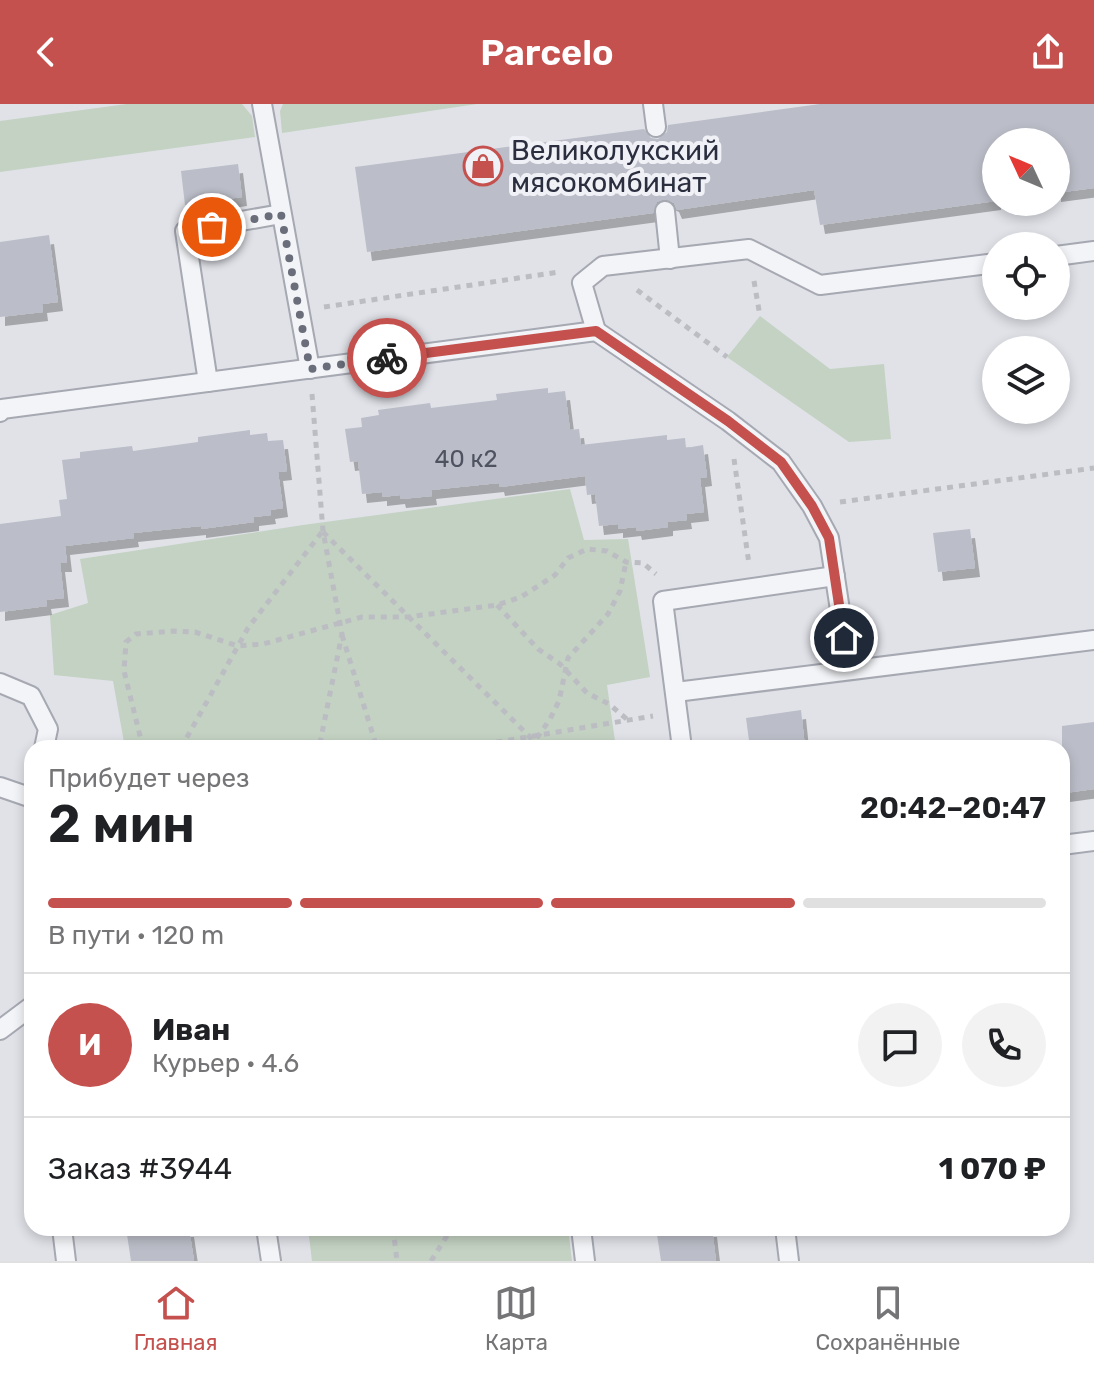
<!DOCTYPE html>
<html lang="ru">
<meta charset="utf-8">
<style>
:root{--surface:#fff;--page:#f2f2f2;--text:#202124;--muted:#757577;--line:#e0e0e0;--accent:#c5514e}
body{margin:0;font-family:Rubik,sans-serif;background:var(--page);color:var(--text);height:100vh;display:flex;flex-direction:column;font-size:30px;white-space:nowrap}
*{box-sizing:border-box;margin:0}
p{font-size:26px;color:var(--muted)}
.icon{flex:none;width:44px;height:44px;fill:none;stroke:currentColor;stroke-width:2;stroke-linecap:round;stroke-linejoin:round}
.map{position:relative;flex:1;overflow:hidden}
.sheet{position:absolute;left:24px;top:636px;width:1046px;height:496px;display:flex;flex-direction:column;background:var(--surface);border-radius:24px;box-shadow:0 4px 12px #0003}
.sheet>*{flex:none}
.needle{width:52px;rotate:314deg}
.buttons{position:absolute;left:982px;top:24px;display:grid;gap:16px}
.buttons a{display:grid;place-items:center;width:88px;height:88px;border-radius:50%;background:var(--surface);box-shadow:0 4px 12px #0003;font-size:40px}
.pin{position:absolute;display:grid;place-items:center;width:68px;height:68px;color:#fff;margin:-34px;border:4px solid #fff;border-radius:50%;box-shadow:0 2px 8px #0007}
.courier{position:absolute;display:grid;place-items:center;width:80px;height:80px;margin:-40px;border:6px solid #c5514e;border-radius:50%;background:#fff;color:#222;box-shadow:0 2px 10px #0007}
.summary em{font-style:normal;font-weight:600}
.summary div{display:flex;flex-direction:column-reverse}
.summary{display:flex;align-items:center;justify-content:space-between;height:136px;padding:0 24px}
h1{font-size:52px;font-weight:600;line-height:60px}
.bar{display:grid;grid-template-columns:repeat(4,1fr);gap:12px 8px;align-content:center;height:96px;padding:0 24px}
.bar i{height:10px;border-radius:6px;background:var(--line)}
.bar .on{background:var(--accent)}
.bar p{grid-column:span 4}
.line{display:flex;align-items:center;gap:20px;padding:0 24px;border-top:2px solid var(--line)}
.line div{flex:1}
.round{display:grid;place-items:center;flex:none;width:84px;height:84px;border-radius:42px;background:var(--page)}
header{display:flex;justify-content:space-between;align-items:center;height:104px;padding:0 24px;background:var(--accent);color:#fff;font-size:36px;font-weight:600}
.menu{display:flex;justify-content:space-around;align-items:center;height:112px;border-top:2px solid var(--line);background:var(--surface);font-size:22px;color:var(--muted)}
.menu a{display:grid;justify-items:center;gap:4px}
.menu .on{color:var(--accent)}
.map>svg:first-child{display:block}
.green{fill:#c3d2c2}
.building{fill:#bbbdc8;filter:url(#shadow)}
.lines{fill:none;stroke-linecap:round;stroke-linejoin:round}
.lane-casing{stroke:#a6a8b2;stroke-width:22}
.path{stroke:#bbbdc3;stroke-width:5;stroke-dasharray:6 6;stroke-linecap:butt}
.lane{stroke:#f3f4f7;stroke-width:18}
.done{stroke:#6a6d7a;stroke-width:8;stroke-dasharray:0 14.4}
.route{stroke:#c5514e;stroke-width:10}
.labels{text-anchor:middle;stroke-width:8;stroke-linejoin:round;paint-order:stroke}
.number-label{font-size:24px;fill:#4e5261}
.poi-label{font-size:28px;fill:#2a2e3f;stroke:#f0f1f6;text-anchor:start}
</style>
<header><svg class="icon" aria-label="back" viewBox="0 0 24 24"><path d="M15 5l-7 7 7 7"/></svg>Parcelo<svg class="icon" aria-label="share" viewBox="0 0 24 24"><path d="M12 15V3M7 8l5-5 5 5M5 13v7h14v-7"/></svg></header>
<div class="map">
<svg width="1094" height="1157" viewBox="0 0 1094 1157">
<defs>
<filter id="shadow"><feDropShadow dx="5" dy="9" stdDeviation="0" flood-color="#0004"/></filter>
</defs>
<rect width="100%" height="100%" fill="#e0e2e8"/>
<g class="green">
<polygon points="127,0 242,0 252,12 255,33 0,68 0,17"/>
<polygon points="283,0 477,0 282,29 280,7"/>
<polygon points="760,212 830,265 884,260 891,335 849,338 727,253"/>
<polygon points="570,385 584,436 628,435 650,573 607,581 616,644 125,644 113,577 54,571 50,511 88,499 80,455 303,421"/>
<polygon points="308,1124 568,1124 572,1157 312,1157"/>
</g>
<g class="building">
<polygon points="820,0 1094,0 1094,84 1056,89 1056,38 996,38 996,97 820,121 814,86 677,106 674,99 665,95 657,98 653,109 367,148 355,63 644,25 651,34 658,35 667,28 668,21"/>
<polygon points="238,60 242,93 185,101 181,67"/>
<polygon points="49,131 58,198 42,200 43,208 0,213 0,138"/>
<polygon points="548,284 548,289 565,287 570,326 579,325 581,341 667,331 667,336 685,334 686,344 703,341 707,373 700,374 704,408 686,410 687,416 668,418 668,423 637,427 636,423 618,425 618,420 599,422 595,390 587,391 585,372 500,383 499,379 431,386 432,392 401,395 400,391 382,393 382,388 362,390 358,357 350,358 345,325 362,323 361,314 379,311 378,306 430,299 431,304 497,296 496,290"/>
<polygon points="250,326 250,331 267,329 268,337 283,336 287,367 278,368 283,404 270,406 271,411 254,413 254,418 201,425 201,422 133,429 134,434 65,442 67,459 60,459 64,494 46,496 47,502 0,508 0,420 61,412 59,396 67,395 62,356 80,354 80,348 132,342 133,347 198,338 198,333"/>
<polygon points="970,425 975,464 938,468 933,429"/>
<polygon points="801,606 805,644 750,644 746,614"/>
<polygon points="1094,618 1094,685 1065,689 1065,682 1062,682 1062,622"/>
<polygon points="126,1124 189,1124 194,1157 131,1157"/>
<polygon points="656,1124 712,1124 716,1157 661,1157"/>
</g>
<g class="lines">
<g class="lane-casing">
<g id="lane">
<polyline points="262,0 310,265"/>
<polyline points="653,0 656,23"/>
<polyline points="665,107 670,155"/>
<polyline points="1056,152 1094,147"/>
<polyline points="596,227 582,179 603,162 749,145 820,181 996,159"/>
<polyline points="208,278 185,127 281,110"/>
<polyline points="0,308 2,305 596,227 728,317 781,358 812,402 829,434 849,565"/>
<polyline points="0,579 31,592 48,625 44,644"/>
<polyline points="676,588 1094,536"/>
<polyline points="682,644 663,497 835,472"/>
<polyline points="0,683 32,694"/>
<polyline points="1062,741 1094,737"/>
<polyline points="0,926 32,902"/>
<polyline points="62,1124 66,1157"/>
<polyline points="266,1124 271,1157"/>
<polyline points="581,1124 585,1157"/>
<polyline points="785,1124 789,1157"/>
</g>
</g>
<g class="path">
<polyline points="754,177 760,212"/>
<polyline points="637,186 727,253"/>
<polyline points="324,203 559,168"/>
<polyline points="312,290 323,427 342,530 319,644"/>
<polyline points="734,355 749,460"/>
<polyline points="840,398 1094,364"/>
<polyline points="323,428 529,632 538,644"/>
<polyline points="497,501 538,545 560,560 587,589 609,600 629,617"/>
<polyline points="342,531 377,644"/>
<polyline points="143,644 124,567 126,538 136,530 173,527 195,528 238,542 263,540 362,513 408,513 497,501 521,493 555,471 568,454 587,445 607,447 626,458 643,459 656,470"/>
<polyline points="181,644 248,524 322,428"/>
<polyline points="461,644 653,612"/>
<polyline points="530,644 550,615 559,597 568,554 608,510 620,487 626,458"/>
<polyline points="393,1124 397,1157"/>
<polyline points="431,1157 452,1124"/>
</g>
<use href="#lane" class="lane"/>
</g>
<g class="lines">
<polyline class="done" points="212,123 281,110 310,265 387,254"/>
<polyline class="route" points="387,254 596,227 728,317 781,358 812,402 829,434 844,534"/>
</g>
<defs>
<g id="shop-ring" transform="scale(2)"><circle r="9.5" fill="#f0f1f6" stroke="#c5514e" stroke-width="1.5"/><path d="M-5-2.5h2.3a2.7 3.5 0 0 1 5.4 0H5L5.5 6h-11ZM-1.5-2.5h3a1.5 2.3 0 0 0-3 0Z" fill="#c5514e"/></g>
</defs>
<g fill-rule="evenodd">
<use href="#shop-ring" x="483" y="62"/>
</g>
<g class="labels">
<g class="number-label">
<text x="466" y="363">40 к2</text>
</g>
<g class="poi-label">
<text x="511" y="56">Великолукский<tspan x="511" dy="32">мясокомбинат</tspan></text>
</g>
</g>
</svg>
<div class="buttons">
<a><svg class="needle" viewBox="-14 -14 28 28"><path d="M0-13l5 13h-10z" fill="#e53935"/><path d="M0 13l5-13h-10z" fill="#757577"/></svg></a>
<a><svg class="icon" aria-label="locate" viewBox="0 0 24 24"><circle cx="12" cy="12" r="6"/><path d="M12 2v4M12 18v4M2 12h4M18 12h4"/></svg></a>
<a><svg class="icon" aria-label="layers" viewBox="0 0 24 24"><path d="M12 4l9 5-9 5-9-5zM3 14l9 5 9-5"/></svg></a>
</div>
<div class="pin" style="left:212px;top:123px;background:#ea580c"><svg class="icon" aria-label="bag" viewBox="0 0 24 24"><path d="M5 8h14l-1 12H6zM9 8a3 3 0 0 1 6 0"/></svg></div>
<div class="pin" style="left:844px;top:534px;background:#1f2937"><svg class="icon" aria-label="home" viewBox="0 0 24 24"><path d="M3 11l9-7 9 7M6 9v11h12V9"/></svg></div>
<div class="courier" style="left:387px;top:254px"><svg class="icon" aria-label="bike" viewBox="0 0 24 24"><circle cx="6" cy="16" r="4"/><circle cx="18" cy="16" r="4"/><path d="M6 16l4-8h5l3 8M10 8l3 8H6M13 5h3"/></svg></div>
<section class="sheet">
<div class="summary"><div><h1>2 мин</h1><p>Прибудет через</p></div><em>20:42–20:47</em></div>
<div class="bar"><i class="on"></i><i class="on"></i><i class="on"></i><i></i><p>В пути · 120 m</p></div>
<div class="line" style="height:144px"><b class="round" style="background:var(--accent);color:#fff">И</b><div><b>Иван</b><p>Курьер · 4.6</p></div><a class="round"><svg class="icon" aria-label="chat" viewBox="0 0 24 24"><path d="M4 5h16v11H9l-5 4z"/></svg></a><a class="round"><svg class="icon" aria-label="phone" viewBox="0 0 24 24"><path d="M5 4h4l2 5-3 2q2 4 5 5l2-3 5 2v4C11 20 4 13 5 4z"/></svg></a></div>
<div class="line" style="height:104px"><div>Заказ #3944</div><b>1 070 ₽</b></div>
</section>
</div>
<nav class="menu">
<a class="on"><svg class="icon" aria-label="home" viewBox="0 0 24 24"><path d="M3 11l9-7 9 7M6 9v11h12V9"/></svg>Главная</a>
<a><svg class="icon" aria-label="map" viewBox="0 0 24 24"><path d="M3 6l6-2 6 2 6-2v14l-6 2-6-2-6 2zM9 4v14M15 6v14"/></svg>Карта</a>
<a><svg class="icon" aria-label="saved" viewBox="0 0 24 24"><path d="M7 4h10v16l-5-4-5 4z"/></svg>Сохранённые</a>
</nav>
